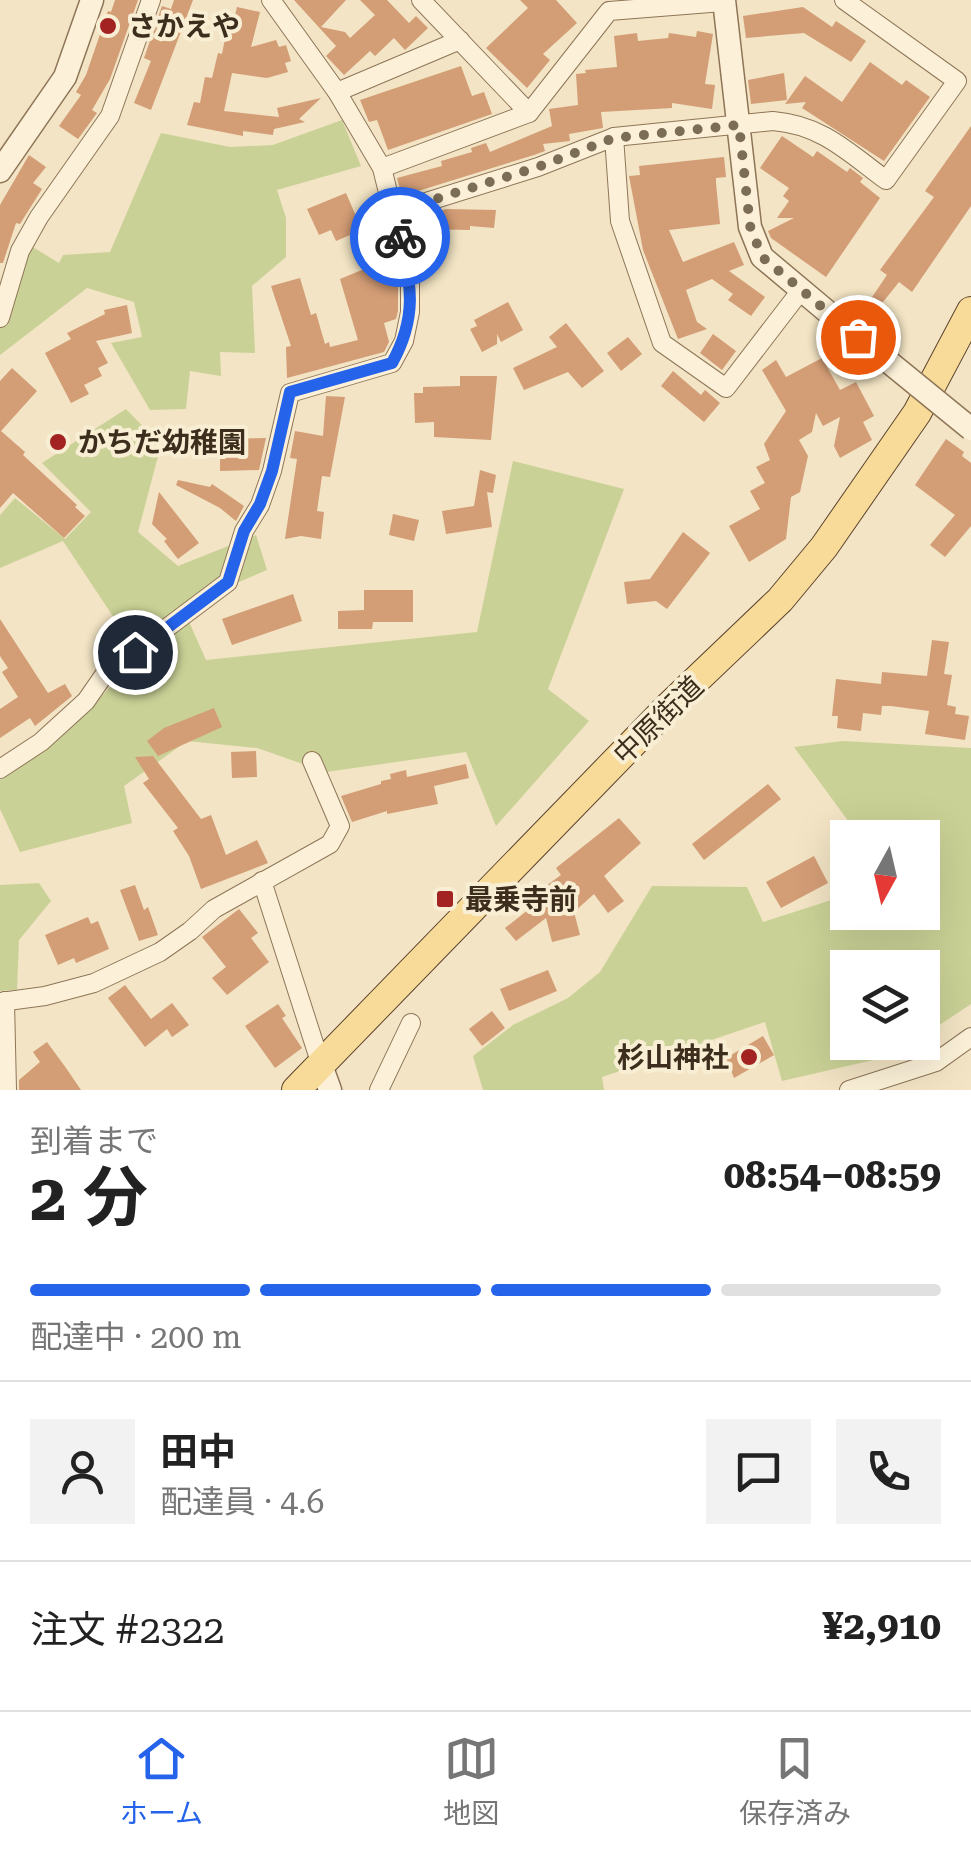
<!DOCTYPE html>
<html lang="ja">
<meta charset="utf-8">
<style>
:root{--surface:#fff;--page:#f2f2f2;--text:#222;--muted:#767676;--line:#e0e0e0;--accent:#2563eb}
body{margin:0;font-family:"Roboto Serif","Noto Sans JP",serif;background:var(--page);color:var(--text);height:100vh;display:flex;flex-direction:column;font-size:38px;white-space:nowrap}
*{box-sizing:border-box;margin:0}
p{font-size:32px;color:var(--muted)}
.icon{flex:none;width:55px;height:55px;fill:none;stroke:currentColor;stroke-width:2;stroke-linecap:round;stroke-linejoin:round}
.map{position:relative;height:1090px;overflow:hidden}
.details{display:flex;flex-direction:column;background:var(--surface);flex:1}
.details>*{flex:none}
.needle{width:65px;rotate:188deg}
.tools{position:absolute;left:830px;top:820px;display:grid;gap:20px}
.tools a{display:grid;place-items:center;width:110px;height:110px;border-radius:0px;background:var(--surface);box-shadow:0 10px 40px #0002;font-size:50px}
.pin{position:absolute;display:grid;place-items:center;width:85px;height:85px;color:#fff;margin:-42px;border:5px solid #fff;border-radius:50%;box-shadow:0 2px 10px #0007}
.courier{position:absolute;display:grid;place-items:center;width:100px;height:100px;margin:-50px;border:8px solid #2563eb;border-radius:50%;background:#fff;color:#222;box-shadow:0 2px 12px #0007}
.overview em{font-style:normal;font-weight:700}
.overview div{display:flex;flex-direction:column-reverse}
.overview{display:flex;align-items:center;justify-content:space-between;height:170px;padding:0 30px}
h1{font-size:65px;font-weight:700;line-height:75px}
.bar{display:grid;grid-template-columns:repeat(4,1fr);gap:15px 10px;align-content:center;height:120px;padding:0 30px}
.bar i{height:12px;border-radius:8px;background:var(--line)}
.bar .current{background:var(--accent)}
.bar p{grid-column:span 4}
.line{display:flex;align-items:center;gap:25px;padding:0 30px;border-top:2px solid var(--line)}
.line div{flex:1}
.round{display:grid;place-items:center;flex:none;width:105px;height:105px;border-radius:0px;background:var(--page)}
.tab-bar{display:flex;justify-content:space-around;align-items:center;height:140px;border-top:2px solid var(--line);background:var(--surface);font-size:28px;color:var(--muted)}
.tab-bar a{display:grid;justify-items:center;gap:5px}
.tab-bar .current{color:var(--accent)}
.map>svg:first-child{display:block}
.green{fill:#cad196}
.building{fill:#d39d76}
.lines{fill:none;stroke-linecap:round;stroke-linejoin:round}
.minor-casing{stroke:#8e7558;stroke-width:20}
.tertiary-casing{stroke:#8e7558;stroke-width:25}
.primary-casing{stroke:#5c432d;stroke-width:30}
.minor{stroke:#fcf1d8;stroke-width:18}
.tertiary{stroke:#fcf1d8;stroke-width:22}
.primary{stroke:#f8db99;stroke-width:28}
.tertiary-bridge-casing{stroke:#8e7558;stroke-width:25;stroke-linecap:butt}
.tertiary-bridge{stroke:#fcf1d8;stroke-width:22}
.done{stroke:#7c6d57;stroke-width:10;stroke-dasharray:0 18}
.route{stroke:#2563eb;stroke-width:12}
.poi-dot{fill:#a32323;stroke:#f8eed4;stroke-width:4}
.labels{text-anchor:middle;stroke-width:8;stroke-linejoin:round;paint-order:stroke}
.poi-label{font-size:28px;font-weight:bold;fill:#3d2d1d;stroke:#f8eed4;text-anchor:start}
.street-label{font-size:28px;fill:#3d2d1d;stroke:#f8eed4}
</style>
<div class="map">
<svg width="971" height="1090" viewBox="0 0 971 1090">
<rect width="100%" height="100%" fill="#f2e4c4"/>
<g class="green">
<polygon points="342,120 361,166 277,190 286,218 286,257 252,286 255,353 220,352 221,376 190,371 186,409 150,410 111,343 142,337 134,302 87,288 0,355 0,320 26,243 59,263 63,255 110,252 161,133 230,147 273,145"/>
<polygon points="126,409 161,445 138,532 178,566 256,535 267,570 182,606 206,660 477,632 513,461 624,489 548,689 589,721 496,826 466,752 326,772 257,748 187,741 124,786 132,823 20,852 0,809 0,780 67,731 140,657 63,541 0,568 0,515 15,498 65,539 91,512 42,463"/>
<polygon points="843,741 971,748 971,1004 923,1036 922,968 848,968 848,1042 913,1043 895,1055 782,1081 765,1022 602,1077 604,1090 483,1090 473,1056 513,1025 568,998 600,972 652,886 747,887 763,922 847,895 848,912 922,912 922,838 860,837 794,747"/>
<polygon points="39,883 51,901 19,940 17,990 0,991 0,885"/>
</g>
<g class="building">
<polygon points="115,0 138,0 110,79 92,110 97,113 78,139 59,126 81,95 76,92 86,75 108,11 111,12"/>
<polygon points="174,0 193,0 151,110 134,103 151,61 144,58 162,6 171,9"/>
<polygon points="294,0 346,0 321,27 345,32 350,38 375,15 360,0 387,0 409,23 416,16 428,28 405,50 394,38 375,56 370,51 344,75 326,56 336,46"/>
<polygon points="520,0 556,0 577,23 543,54 550,60 527,88 486,48 528,8"/>
<polygon points="237,7 260,12 251,47 276,40 279,47 286,45 291,61 285,63 288,72 267,78 232,73 224,111 279,117 277,108 321,98 299,119 305,122 274,129 273,135 243,131 243,136 187,125 194,102 200,103 205,77 212,78 218,53 222,54 227,28 232,29"/>
<polygon points="803,7 832,27 836,21 866,41 851,62 804,33 746,38 743,16"/>
<polygon points="697,31 713,34 705,84 715,85 712,109 672,103 672,108 601,112 603,128 569,134 570,141 543,144 545,151 534,155 402,196 397,178 442,166 441,161 472,152 471,148 486,143 490,152 552,126 549,109 578,105 576,74 586,73 585,70 617,67 614,36 637,33 638,41 668,38 669,33 696,37"/>
<polygon points="870,62 902,85 906,80 930,97 884,161 802,108 806,102 785,104 805,76 842,102"/>
<polygon points="461,66 472,96 484,92 492,114 388,150 377,120 369,122 360,100"/>
<polygon points="784,73 787,100 751,104 748,80"/>
<polygon points="971,126 971,206 912,292 899,282 879,307 870,300 887,275 880,270 934,197 925,191"/>
<polygon points="782,136 813,157 817,151 847,172 850,168 863,178 860,182 880,198 826,277 771,238 768,231 794,218 777,218 789,201 783,196 789,188 760,168"/>
<polygon points="29,155 46,167 33,183 42,189 20,224 16,223 3,263 0,263 0,205"/>
<polygon points="724,157 726,177 716,178 716,183 720,224 669,230 683,262 734,242 744,265 729,271 765,297 751,316 728,300 733,294 712,279 686,290 697,322 707,329 678,339 643,250 629,176 640,175 639,166"/>
<polygon points="346,193 362,230 336,241 331,230 319,235 307,209"/>
<polygon points="446,209 496,210 494,228 470,226 470,230 420,229 420,217"/>
<polygon points="388,246 398,283 398,311 396,319 384,323 389,342 384,352 287,378 286,347 291,346 271,286 300,278 311,315 316,313 325,344 329,342 330,347 358,340 340,279 369,267 365,252"/>
<polygon points="508,302 523,330 501,342 497,334 497,344 482,352 470,329 477,326 474,320"/>
<polygon points="127,305 132,333 96,341 108,363 98,368 102,376 84,385 89,394 71,403 45,353 71,339 67,333 105,314 104,310"/>
<polygon points="566,323 604,371 582,388 568,372 524,390 513,368 557,347 549,337"/>
<polygon points="713,334 736,351 722,370 700,353"/>
<polygon points="628,337 642,354 621,371 607,353"/>
<polygon points="822,358 840,390 856,382 874,416 863,422 872,440 840,458 834,446 840,417 823,426 816,413 812,432 799,440 808,456 800,492 791,497 786,539 749,562 729,526 760,509 750,491 765,483 756,467 770,460 764,444 786,411 762,370 776,360 786,377"/>
<polygon points="12,368 37,391 1,431 25,452 23,455 77,505 75,507 85,516 64,538 13,493 0,508 0,381"/>
<polygon points="673,371 701,395 705,390 720,403 704,422 661,386"/>
<polygon points="460,376 497,376 491,440 434,437 434,422 415,423 414,393 423,393 423,387 460,386"/>
<polygon points="326,396 345,397 330,477 322,476 317,511 324,512 321,539 301,536 285,539 297,459 290,458 295,431 323,436"/>
<polygon points="266,438 259,470 220,471 220,447 231,447 231,439"/>
<polygon points="946,439 964,452 962,456 971,463 971,526 945,557 930,545 955,515 915,485"/>
<polygon points="480,470 496,475 493,493 487,492 492,527 446,534 442,511 474,506"/>
<polygon points="178,480 210,487 212,484 244,506 236,521 220,508 176,485"/>
<polygon points="159,492 199,543 178,559 164,541 167,539 152,524"/>
<polygon points="393,514 419,520 414,541 389,535"/>
<polygon points="683,532 710,553 667,609 656,601 627,604 624,582 650,579"/>
<polygon points="364,590 413,590 413,622 373,622 372,629 338,629 338,611 364,610"/>
<polygon points="293,594 302,621 232,645 222,619"/>
<polygon points="0,619 48,693 65,684 72,696 35,726 30,718 0,738 0,709 18,697 2,672 8,668 0,656"/>
<polygon points="932,640 949,642 944,674 952,675 947,705 956,707 955,714 969,716 965,740 925,734 929,711 891,706 882,706 881,715 863,713 861,731 837,728 838,716 832,716 836,679 881,684 882,672 927,676"/>
<polygon points="214,708 222,727 158,756 147,741 164,728"/>
<polygon points="256,751 257,777 232,778 231,752"/>
<polygon points="153,756 201,819 211,815 226,855 257,840 268,863 201,889 189,856 173,831 178,828 143,783 149,779 135,757"/>
<polygon points="466,764 469,778 434,786 438,804 387,814 387,811 352,822 341,796 381,784 381,781 391,779 390,774 406,770 407,777"/>
<polygon points="768,784 781,799 704,860 692,844"/>
<polygon points="619,818 641,843 604,876 624,901 608,913 594,894 574,912 580,935 552,942 546,918 516,941 505,928 533,906 528,899 561,875 556,868"/>
<polygon points="814,856 828,883 781,908 766,882"/>
<polygon points="135,885 144,910 148,907 158,935 139,941 120,890"/>
<polygon points="239,909 258,933 251,938 269,962 227,995 212,978 226,967 202,937"/>
<polygon points="88,917 91,924 98,921 109,949 76,963 74,958 58,965 45,935"/>
<polygon points="548,970 557,991 509,1011 500,989"/>
<polygon points="125,985 151,1019 172,1003 189,1025 172,1037 167,1029 145,1047 108,998"/>
<polygon points="278,1004 286,1016 282,1018 302,1048 275,1068 245,1026"/>
<polygon points="492,1011 505,1028 482,1046 469,1029"/>
<polygon points="763,1036 774,1055 734,1078 726,1058"/>
<polygon points="47,1042 66,1068 81,1090 19,1090 19,1080 40,1062 33,1052"/>
</g>
<g class="lines">
<g class="minor-casing">
<g id="minor">
<polyline points="421,0 529,113"/>
<polyline points="337,92 460,40"/>
<path d="M614,137L773,121C822,125 848,152 886,180L957,81L844,0"/>
<polyline points="382,168 529,113 609,11 723,2"/>
<polyline points="394,212 538,167 614,137 620,221 662,343 726,388 802,289"/>
<polyline points="0,318 20,251 39,217 110,116 151,0"/>
<polyline points="0,769 41,742 86,701 104,675 228,582 244,531 260,505 272,471 290,393 392,363 404,341 410,312 410,281 382,168 337,92 271,0"/>
<polyline points="262,881 321,1065"/>
<polyline points="5,1001 7,1090"/>
<polyline points="0,1002 45,996 94,983 160,952 190,931 214,909 330,844 340,826 312,761"/>
<polyline points="379,1090 411,1023"/>
<polyline points="849,1090 936,1062 971,1037"/>
</g>
</g>
<g class="tertiary-casing">
<g id="tertiary">
<polyline points="724,0 750,227 762,257 830,314"/>
<polyline points="0,171 65,77 92,0"/>
<polyline points="321,1065 330,1090"/>
</g>
</g>
<g class="primary-casing">
<polyline id="primary" points="296,1090 669,706 780,600 824,547 917,413 971,311"/>
</g>
<use href="#minor" class="minor"/>
<use href="#tertiary" class="tertiary"/>
<use href="#primary" class="primary"/>
<g class="tertiary-bridge-casing">
<polyline id="tertiary-bridge" points="830,314 971,429"/>
</g>
<use href="#tertiary-bridge" class="tertiary-bridge"/>
</g>
<g class="lines">
<polyline class="done" points="400,237 394,212 538,167 614,138 739,125 750,226 762,257 858,337"/>
<path class="route" d="M135,652L228,582L244,531L260,504L272,471L290,392L392,363C417,318 412,285 400,237"/>
</g>
<g class="poi-dot">
<circle cx="108" cy="26" r="10"/>
<circle cx="58" cy="442" r="10"/>
<rect x="435" y="889" width="20" height="20" rx="5"/>
<circle cx="749" cy="1057" r="10"/>
</g>
<g class="labels">
<g class="poi-label">
<text x="128" y="36">さかえや</text>
<text x="78" y="452">かちだ幼稚園</text>
<text x="465" y="909">最乗寺前</text>
<text x="729" y="1067" text-anchor="end">杉山神社</text>
</g>
<g class="street-label">
<text transform="translate(658 720) rotate(-44)" y="10">中原街道</text>
</g>
</g>
</svg>
<div class="tools">
<a><svg class="needle" viewBox="-14 -14 28 28"><path d="M0-13l5 13h-10z" fill="#e53935"/><path d="M0 13l5-13h-10z" fill="#767676"/></svg></a>
<a><svg class="icon" aria-label="layers" viewBox="0 0 24 24"><path d="M12 4l9 5-9 5-9-5zM3 14l9 5 9-5"/></svg></a>
</div>
<div class="pin" style="left:858px;top:337px;background:#ea580c"><svg class="icon" aria-label="bag" viewBox="0 0 24 24"><path d="M5 8h14l-1 12H6zM9 8a3 3 0 0 1 6 0"/></svg></div>
<div class="pin" style="left:135px;top:652px;background:#1f2937"><svg class="icon" aria-label="home" viewBox="0 0 24 24"><path d="M3 11l9-7 9 7M6 9v11h12V9"/></svg></div>
<div class="courier" style="left:400px;top:237px"><svg class="icon" aria-label="bike" viewBox="0 0 24 24"><circle cx="6" cy="16" r="4"/><circle cx="18" cy="16" r="4"/><path d="M6 16l4-8h5l3 8M10 8l3 8H6M13 5h3"/></svg></div>
</div>
<section class="details">
<div class="overview"><div><h1>2 分</h1><p>到着まで</p></div><em>08:54–08:59</em></div>
<div class="bar"><i class="current"></i><i class="current"></i><i class="current"></i><i></i><p>配達中 · 200 m</p></div>
<div class="line" style="height:180px"><a class="round"><svg class="icon" aria-label="person" viewBox="0 0 24 24"><circle cx="12" cy="8" r="4"/><path d="M4 21q1-7 8-7t8 7"/></svg></a><div><b>田中</b><p>配達員 · 4.6</p></div><a class="round"><svg class="icon" aria-label="chat" viewBox="0 0 24 24"><path d="M4 5h16v11H9l-5 4z"/></svg></a><a class="round"><svg class="icon" aria-label="phone" viewBox="0 0 24 24"><path d="M5 4h4l2 5-3 2q2 4 5 5l2-3 5 2v4C11 20 4 13 5 4z"/></svg></a></div>
<div class="line" style="height:130px"><div>注文 #2322</div><b>¥2,910</b></div>
</section>
<nav class="tab-bar">
<a class="current"><svg class="icon" aria-label="home" viewBox="0 0 24 24"><path d="M3 11l9-7 9 7M6 9v11h12V9"/></svg>ホーム</a>
<a><svg class="icon" aria-label="map" viewBox="0 0 24 24"><path d="M3 6l6-2 6 2 6-2v14l-6 2-6-2-6 2zM9 4v14M15 6v14"/></svg>地図</a>
<a><svg class="icon" aria-label="saved" viewBox="0 0 24 24"><path d="M7 4h10v16l-5-4-5 4z"/></svg>保存済み</a>
</nav>
